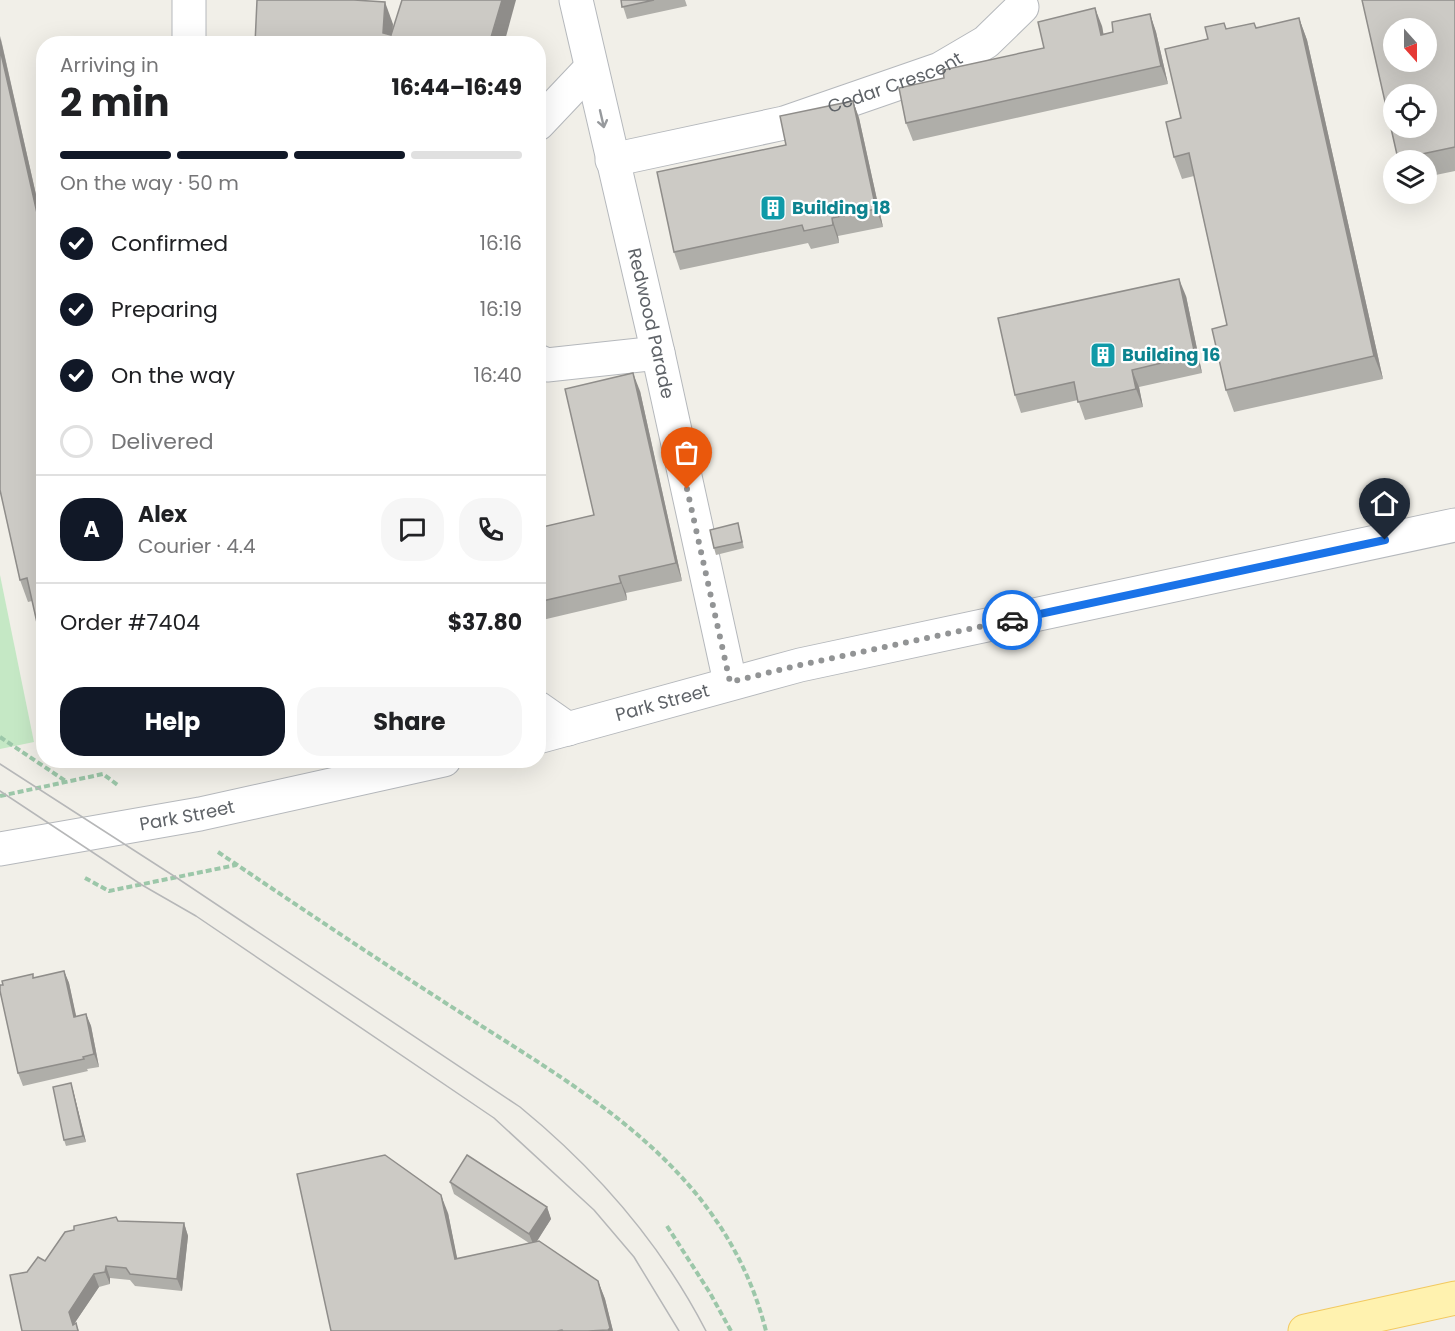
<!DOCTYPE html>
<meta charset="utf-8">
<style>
:root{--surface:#fff;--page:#f6f6f6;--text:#202124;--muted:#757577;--line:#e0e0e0;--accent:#111827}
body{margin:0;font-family:Poppins,sans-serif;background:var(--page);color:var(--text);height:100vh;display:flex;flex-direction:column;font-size:22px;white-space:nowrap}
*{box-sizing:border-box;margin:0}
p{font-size:20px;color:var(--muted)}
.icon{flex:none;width:33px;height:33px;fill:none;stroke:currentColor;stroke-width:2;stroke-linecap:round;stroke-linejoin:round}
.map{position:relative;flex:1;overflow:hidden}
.details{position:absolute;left:36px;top:36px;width:510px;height:732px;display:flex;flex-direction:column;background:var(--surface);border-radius:24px;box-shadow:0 6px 24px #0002}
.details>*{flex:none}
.needle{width:39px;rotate:159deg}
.controls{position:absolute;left:1383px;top:18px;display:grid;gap:12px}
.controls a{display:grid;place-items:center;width:54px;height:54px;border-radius:50%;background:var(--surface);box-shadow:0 6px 24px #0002;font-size:30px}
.pin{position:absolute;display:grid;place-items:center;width:51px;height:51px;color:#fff;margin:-62px -26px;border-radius:50% 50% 50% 0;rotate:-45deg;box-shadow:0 0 6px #0007}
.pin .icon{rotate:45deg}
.courier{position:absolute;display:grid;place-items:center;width:60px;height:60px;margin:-30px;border:4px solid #1a73e8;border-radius:50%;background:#fff;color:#222;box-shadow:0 2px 8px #0007}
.head em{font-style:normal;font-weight:700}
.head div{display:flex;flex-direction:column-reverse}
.head{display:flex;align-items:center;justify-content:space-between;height:102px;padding:0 24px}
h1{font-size:39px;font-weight:700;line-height:45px}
.bar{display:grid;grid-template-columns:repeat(4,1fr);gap:9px 6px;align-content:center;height:72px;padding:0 24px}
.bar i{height:8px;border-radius:4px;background:var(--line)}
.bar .selected{background:var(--accent)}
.bar p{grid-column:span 4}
.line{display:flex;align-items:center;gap:15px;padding:0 24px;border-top:2px solid var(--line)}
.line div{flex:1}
.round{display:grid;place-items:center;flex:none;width:63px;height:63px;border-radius:24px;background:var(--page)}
ol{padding:0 24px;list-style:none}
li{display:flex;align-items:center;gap:18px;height:66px}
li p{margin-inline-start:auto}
li .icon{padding:6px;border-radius:50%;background:var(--accent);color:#fff;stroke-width:4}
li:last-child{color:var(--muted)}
li i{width:33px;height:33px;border:3px solid var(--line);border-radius:50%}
.button{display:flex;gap:12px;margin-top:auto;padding:12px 24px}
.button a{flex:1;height:69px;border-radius:24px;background:var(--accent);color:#fff;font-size:24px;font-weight:700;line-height:69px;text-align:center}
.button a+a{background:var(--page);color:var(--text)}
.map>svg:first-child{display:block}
.green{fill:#c5e8c5}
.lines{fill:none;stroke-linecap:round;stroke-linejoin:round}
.minor-casing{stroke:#b5b8bc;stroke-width:35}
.major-casing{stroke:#f2c960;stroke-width:35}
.path{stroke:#9cc7a9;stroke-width:4;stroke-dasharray:6 3;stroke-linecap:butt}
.minor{stroke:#fff;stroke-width:33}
.major{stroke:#fff2af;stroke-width:33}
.tram{stroke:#b6b7b8;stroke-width:1.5}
.wall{fill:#afaea9}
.shaded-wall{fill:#8f8d8a}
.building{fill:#cccac5;stroke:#8f8d8a;stroke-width:1.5;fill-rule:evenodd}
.oneway{stroke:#979a9d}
.done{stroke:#929495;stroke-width:6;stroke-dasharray:0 10.8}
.route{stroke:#1a73e8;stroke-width:8}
.labels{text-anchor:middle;stroke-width:4.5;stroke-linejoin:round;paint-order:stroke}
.street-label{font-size:18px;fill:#5f6368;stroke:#fff}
.culture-label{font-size:18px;font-weight:bold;fill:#0d838f;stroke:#fff;text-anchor:start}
</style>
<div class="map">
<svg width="1455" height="1331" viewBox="0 0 1455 1331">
<rect width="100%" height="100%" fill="#f1efe8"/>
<polygon class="green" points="0,575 34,742 0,749"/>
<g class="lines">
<g class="minor-casing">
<g id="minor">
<polyline points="189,0 189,44"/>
<path id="s1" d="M576,0L658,353L730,682"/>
<polyline points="538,124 591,68"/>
<path id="s2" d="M612,160L784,123L940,69L986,42L1022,7"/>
<polyline points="538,361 547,365 658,353"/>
<polyline points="538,708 568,729"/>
<path id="s3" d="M538,737L800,665L1455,525"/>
<path id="s4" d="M0,849L200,814L444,760"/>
</g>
</g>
<g class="major-casing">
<polyline id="major" points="1305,1331 1455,1298"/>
</g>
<g class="path">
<polyline points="0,737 67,782"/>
<polyline points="0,796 103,774 119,786"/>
<path d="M218,852C292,902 366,952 441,1000C576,1088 723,1162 766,1331"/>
<polyline points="85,878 109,891 236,865"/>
<polyline points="667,1226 710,1293 731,1331"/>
</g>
<use href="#minor" class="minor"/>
<use href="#major" class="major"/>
<g class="tram">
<path d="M0,764L177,878L520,1107C597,1170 660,1242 706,1331"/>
<polyline points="0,791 142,885 196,916 494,1118 594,1210 634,1257 679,1331"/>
</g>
</g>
<g class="wall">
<polygon points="621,0 685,0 687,6 627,19"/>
<polygon points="1362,0 1455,0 1455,171 1426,177 1426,160 1398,160"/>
<polygon points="1150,14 1156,32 1168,84 913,141 906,123 944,78 1044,48 1102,26 1103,34 1113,32"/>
<polygon points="1299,18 1307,40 1383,379 1234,412 1226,390 1227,325 1194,176 1182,179 1174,157 1181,118 1208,39 1226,29 1254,23 1256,28"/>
<polygon points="1,39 44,230 44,654 32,601 28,602 20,580"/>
<polygon points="853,101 859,118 883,227 838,236 839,243 811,249 808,243 680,270 674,252 786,145"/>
<polygon points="1186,296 1202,373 1139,387 1143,407 1085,420 1078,400 1021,413 1015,395"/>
<polygon points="640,391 682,581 626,593 627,600 538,621 538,528 594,515"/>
<polygon points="738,523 744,548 716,555 714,548"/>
<polygon points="64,971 69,983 76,1017 86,1014 91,1026 99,1067 87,1069 88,1071 23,1086 18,1073 34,978"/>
<polygon points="73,1090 86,1142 66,1146 64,1140"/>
<polygon points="450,1182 547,1207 551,1219 536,1242 598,1281 605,1299 613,1331 331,1331 448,1213 457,1259 529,1243 454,1194"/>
<polygon points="116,1217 118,1221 184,1223 188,1236 182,1291 135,1286 130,1280 110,1278 110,1284 99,1287 74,1324 76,1323 79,1331 22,1331 27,1272 45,1261 74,1230"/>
</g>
<g class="shaded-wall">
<polygon points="502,0 516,0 504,44 489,44"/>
<polygon points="385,2 393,24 392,44 383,33"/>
<polygon points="1095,8 1102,26 1107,52 1101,35"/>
<polygon points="1150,14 1156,32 1168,84 1161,66"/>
<polygon points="1299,18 1307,40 1383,379 1374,356"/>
<polygon points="0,36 44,230 44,244 0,49"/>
<polygon points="853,101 859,118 883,227 876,209"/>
<polygon points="832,218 838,236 839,243 833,225"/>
<polygon points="1179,279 1186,296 1202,373 1195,355"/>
<polygon points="1132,370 1139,387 1143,407 1136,389"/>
<polygon points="633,373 640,391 682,581 676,563"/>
<polygon points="619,576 626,593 627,600 621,583"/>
<polygon points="64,971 69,983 79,1029 74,1017"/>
<polygon points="86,1014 91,1026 99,1067 94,1054"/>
<polygon points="71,1083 73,1090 86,1142 83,1136"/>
<polygon points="441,1195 448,1213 461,1277 455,1259"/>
<polygon points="547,1207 551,1219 534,1246 529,1234"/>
<polygon points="184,1223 188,1236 182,1291 177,1279"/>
<polygon points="106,1266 110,1278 110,1284 105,1272"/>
<polygon points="94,1274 99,1287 74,1324 75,1331 69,1312"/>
<polygon points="598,1281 605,1299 613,1331 608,1331 608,1330"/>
</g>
<g class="building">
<polygon points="257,0 354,0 385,2 383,33 391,35 402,0 502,0 489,44 255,44"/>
<polygon points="621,0 654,0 622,7"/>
<path d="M1362,0H1455V147L1398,159ZM1394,28H1426V62H1394ZM1394,94H1426V128H1394Z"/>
<polygon points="1095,8 1101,35 1113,32 1112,22 1150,14 1161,66 906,123 899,88 944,78 943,70 1044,48 1038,22"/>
<polygon points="1299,18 1374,356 1226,390 1212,329 1227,325 1189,153 1174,157 1166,122 1181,118 1165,49 1208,39 1205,27 1224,23 1226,29 1254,23 1256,28"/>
<polygon points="0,49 44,244 44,654 27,578 20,580 0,490"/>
<polygon points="853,101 876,209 832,218 833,225 804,231 802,225 674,252 657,172 786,145 780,116"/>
<polygon points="1179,279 1195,355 1132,370 1136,389 1078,402 1074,382 1015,395 998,318"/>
<polygon points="633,373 676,563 619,576 621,583 538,602 538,528 594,515 565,389"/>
<polygon points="738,523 742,542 714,548 710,530"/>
<polygon points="64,971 74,1017 86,1014 94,1054 83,1057 84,1059 18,1073 0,991 0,985 3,985 2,981 33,974 33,978"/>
<polygon points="71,1083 83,1136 64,1140 53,1087"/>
<polygon points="385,1155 441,1195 455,1259 539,1241 598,1281 610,1328 608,1330 588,1331 563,1331 562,1330 557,1331 331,1331 297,1174"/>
<polygon points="467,1155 547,1207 529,1234 450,1182"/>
<polygon points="116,1217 118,1221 184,1223 177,1279 130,1274 126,1268 106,1266 105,1272 94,1274 69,1312 73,1325 76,1323 78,1331 22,1331 10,1275 27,1272 38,1257 45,1261 65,1232 74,1230 74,1226"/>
</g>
<defs><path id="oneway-shaft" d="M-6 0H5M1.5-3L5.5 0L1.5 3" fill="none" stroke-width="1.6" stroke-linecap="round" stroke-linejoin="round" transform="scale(1.5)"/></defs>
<use class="oneway" href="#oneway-shaft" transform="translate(602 119) rotate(77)"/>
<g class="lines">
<polyline class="done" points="687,489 730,682 800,665 1012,620"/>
<polyline class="route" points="1012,620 1385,540"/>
</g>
<defs>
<g id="building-square" transform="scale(1.35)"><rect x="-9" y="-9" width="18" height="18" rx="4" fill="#0f9aa8" stroke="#fff"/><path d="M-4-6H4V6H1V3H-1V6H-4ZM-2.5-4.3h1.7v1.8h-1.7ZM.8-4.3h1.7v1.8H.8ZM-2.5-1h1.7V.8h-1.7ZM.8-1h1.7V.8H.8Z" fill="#fff"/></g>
</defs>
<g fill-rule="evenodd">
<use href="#building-square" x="773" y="208"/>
<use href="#building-square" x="1103" y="355"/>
</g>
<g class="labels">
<g class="street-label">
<text dy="6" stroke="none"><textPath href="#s2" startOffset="294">Cedar Crescent</textPath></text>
<text dy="6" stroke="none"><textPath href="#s1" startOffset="332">Redwood Parade</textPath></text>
<text dy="6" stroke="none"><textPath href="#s3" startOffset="129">Park Street</textPath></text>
<text dy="6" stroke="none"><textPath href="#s4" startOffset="190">Park Street</textPath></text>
</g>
<g class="culture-label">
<text x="792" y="214">Building 18</text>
<text x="1122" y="361">Building 16</text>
</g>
</g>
</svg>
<div class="controls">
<a><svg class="needle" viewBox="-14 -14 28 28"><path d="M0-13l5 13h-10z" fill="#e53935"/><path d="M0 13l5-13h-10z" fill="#757577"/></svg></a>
<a><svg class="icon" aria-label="locate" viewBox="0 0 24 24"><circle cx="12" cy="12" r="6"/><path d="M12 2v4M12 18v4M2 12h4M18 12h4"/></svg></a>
<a><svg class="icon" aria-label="layers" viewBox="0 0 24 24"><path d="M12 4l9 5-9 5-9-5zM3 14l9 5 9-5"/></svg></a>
</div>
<div class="pin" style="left:687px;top:489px;background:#ea580c"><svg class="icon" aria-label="bag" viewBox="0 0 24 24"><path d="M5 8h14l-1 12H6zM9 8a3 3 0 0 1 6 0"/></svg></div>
<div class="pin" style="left:1385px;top:540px;background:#1f2937"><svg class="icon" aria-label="home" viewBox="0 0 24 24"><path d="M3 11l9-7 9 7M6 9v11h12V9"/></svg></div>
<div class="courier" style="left:1012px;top:620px"><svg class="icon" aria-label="car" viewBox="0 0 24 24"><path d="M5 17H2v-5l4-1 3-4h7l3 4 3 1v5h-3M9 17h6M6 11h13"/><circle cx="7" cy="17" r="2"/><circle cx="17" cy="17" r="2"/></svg></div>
<section class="details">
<div class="head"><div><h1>2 min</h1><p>Arriving in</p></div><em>16:44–16:49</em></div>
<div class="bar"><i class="selected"></i><i class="selected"></i><i class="selected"></i><i></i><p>On the way · 50 m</p></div>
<ol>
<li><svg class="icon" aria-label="check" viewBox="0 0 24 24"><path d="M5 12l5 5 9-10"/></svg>Confirmed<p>16:16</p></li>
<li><svg class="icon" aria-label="check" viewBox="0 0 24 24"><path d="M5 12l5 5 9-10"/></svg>Preparing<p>16:19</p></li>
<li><svg class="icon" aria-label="check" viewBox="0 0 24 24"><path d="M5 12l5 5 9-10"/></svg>On the way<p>16:40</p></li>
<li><i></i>Delivered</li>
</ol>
<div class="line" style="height:108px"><b class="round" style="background:var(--accent);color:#fff">A</b><div><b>Alex</b><p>Courier · 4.4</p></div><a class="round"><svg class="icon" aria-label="chat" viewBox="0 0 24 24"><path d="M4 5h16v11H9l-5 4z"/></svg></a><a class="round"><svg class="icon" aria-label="phone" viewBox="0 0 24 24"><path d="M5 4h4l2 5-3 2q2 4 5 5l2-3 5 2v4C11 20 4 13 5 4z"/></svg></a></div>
<div class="line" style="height:78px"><div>Order #7404</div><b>$37.80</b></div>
<div class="button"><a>Help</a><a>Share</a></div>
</section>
</div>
